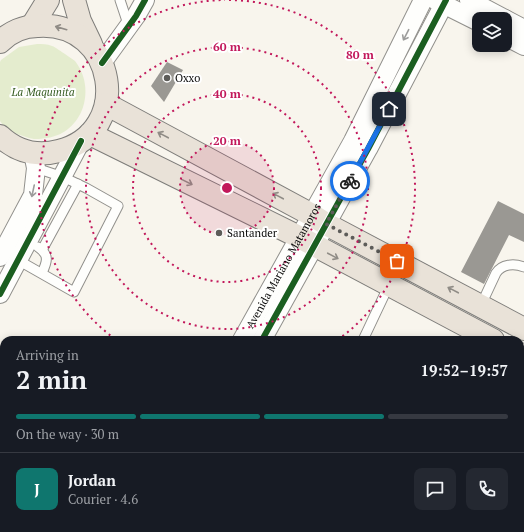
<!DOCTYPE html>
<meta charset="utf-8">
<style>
:root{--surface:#171b24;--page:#242831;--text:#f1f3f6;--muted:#9ea1a6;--line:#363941;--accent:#0f766e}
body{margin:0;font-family:"PT Serif",serif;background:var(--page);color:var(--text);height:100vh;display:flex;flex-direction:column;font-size:15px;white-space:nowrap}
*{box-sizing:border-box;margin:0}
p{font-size:13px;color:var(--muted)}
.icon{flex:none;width:22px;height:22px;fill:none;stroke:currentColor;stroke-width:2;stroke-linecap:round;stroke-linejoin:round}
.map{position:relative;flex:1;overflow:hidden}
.panel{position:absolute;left:0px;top:336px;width:524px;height:196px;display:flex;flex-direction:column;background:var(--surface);border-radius:12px 12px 0 0;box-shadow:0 2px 10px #0003}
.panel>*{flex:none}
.buttons{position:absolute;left:472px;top:12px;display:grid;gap:8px}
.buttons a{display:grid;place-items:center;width:40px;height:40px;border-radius:8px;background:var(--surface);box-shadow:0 2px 10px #0003;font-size:20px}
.pin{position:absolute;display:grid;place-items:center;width:34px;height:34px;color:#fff;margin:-17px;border-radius:8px;box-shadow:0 2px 6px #0006}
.courier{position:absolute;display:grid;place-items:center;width:40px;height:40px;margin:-20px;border:3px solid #1a73e8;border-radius:50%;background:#fff;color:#222;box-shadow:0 1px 5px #0007}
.overview em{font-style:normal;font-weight:600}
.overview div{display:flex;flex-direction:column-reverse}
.overview{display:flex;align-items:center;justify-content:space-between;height:68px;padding:0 16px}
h1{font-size:26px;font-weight:600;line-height:30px}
.bar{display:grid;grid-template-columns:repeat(4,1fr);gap:6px 4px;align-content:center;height:48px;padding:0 16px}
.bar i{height:5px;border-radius:3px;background:var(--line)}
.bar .selected{background:var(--accent)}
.bar p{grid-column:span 4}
.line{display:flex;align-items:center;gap:10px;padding:0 16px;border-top:1px solid var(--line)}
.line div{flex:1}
.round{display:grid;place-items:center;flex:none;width:42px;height:42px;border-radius:8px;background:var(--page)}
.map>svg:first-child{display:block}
.green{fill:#e4ecce}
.building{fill:#9a9893}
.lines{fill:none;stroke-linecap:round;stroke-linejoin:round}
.lane-casing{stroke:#91908c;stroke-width:11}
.street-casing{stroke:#91908c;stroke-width:20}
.primary-casing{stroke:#7e7d7a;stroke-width:24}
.lane{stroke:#fefefc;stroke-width:9}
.street{stroke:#fefefc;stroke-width:18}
.primary{stroke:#e9e2d8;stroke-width:22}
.cycleway-casing{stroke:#fff;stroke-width:8}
.cycleway{stroke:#1b5e20;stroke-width:6}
.oneway{stroke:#908c86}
.oneway2{stroke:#9c9c9b}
.done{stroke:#5d5c59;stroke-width:4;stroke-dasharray:0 7.2}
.route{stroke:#1a73e8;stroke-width:5}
.ring{fill:none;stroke:#c2185b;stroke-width:2;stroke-dasharray:2 4}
.poi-dot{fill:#5d5c59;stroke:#fff;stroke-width:1.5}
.labels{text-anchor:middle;stroke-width:4;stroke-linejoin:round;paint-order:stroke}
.poi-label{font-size:11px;fill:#0a0a0a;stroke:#fff;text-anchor:start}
.park-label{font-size:11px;font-style:italic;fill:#355b20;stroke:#fff}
.street-label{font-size:11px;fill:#0a0a0a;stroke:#fff}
.centre{fill:#c2185b;stroke:#fff;stroke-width:2}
.ring-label{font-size:12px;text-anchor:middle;font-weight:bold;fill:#c2185b;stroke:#fff;stroke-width:4;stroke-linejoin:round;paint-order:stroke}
</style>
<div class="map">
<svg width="524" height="532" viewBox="0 0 524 532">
<rect width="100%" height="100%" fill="#f8f5ed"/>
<path class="green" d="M37,44C42,44 47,44 52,46C56,47 61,52 65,54C68,56 72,59 75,61C97,89 83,133 47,138C38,139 34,140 26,137C16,134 6,130 0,121V62L1,60L19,47Z"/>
<g class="building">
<polygon points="167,62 183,70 164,102 151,86"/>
<polygon points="498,201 524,214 524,242 509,235 484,284 461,272"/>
</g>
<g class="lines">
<g class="lane-casing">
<g id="lane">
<polyline points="120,0 129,27"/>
<path d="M38,247C50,255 47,262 42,273"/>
<polyline points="42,250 78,184"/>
<polyline points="16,259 74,292 118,206 86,188 63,177 36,168"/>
<path d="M481,305L496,273C502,264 514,263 524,267"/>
<polyline points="363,340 389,285"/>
</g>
</g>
<g class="street-casing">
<g id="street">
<polyline points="435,0 479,22"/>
<polyline points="469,0 505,19"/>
<polyline points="505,19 524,29"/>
<polyline points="505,36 524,46"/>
<polyline points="102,63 136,16 145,0"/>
<polyline points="0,257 33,195 36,168 33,153"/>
<polyline points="0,294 81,141"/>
<path id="s1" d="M242,340L353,141L423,0"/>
<polyline points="262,340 368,149 446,0"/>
<polyline points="0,364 4,366"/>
<polyline points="520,375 524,367"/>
<polyline points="0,380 4,382"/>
<polyline points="520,411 524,403"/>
<polyline points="274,528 282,532"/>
<polyline points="304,528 312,532"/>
<polyline points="144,532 146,528"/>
<polyline points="163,532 165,528"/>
<polyline points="437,532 439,528"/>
<polyline points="457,532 459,528"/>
</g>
</g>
<g class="primary-casing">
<g id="primary">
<polyline points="74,0 80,21 91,44"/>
<polyline points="32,26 48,0"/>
<path d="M0,42C10,32 24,26 38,26C117,21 134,132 59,151C36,157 17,152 0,136"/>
<polyline points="106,104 312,215 326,224 524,329"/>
<polyline points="90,134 299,237 493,340"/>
<polyline points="520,354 524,356"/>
</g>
</g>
<use href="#lane" class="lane"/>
<use href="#street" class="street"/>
<use href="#primary" class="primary"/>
<g class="cycleway-casing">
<g id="cycleway">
<polyline points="102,63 136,16 145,0"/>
<polyline points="0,294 81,141"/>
<polyline points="262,340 368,149 446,0"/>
</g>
</g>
<use href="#cycleway" class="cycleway"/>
</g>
<defs><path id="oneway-shaft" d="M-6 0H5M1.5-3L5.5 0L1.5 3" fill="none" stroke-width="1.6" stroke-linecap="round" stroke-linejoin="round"/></defs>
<g class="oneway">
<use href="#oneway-shaft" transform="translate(61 28) rotate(-164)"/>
<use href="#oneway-shaft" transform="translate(163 135) rotate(-152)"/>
<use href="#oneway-shaft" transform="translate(187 182) rotate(26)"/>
<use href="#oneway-shaft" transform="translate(278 196) rotate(-152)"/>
<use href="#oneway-shaft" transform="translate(333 256) rotate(28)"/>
<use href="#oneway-shaft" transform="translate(453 290) rotate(-152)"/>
</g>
<g class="oneway2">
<use href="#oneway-shaft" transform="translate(406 35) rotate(117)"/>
<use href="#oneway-shaft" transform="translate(33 191) rotate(102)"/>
</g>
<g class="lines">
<polyline class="done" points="350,181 326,224 397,261"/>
<polyline class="route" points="350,181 389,109"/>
</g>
<circle cx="227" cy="188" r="47" fill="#c2185b" fill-opacity=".12"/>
<g class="ring">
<circle cx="227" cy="188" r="47"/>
<circle cx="227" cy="188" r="94"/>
<circle cx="227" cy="188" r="141"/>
<path d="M115 339A188 188 0 0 1 225 0M229 0A188 188 0 0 1 339 339"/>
</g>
<g class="poi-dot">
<circle cx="167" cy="78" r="4"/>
<circle cx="219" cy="233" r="4"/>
</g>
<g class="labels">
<g class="poi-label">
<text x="175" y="82">Oxxo</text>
<text x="227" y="237">Santander</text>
</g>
<g class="park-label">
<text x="43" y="96">La Maquinita</text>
</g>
<g class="street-label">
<text dy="4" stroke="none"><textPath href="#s1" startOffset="85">Avenida Mariano Matamoros</textPath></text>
</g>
</g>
<circle cx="227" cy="188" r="6" class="centre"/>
<g class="ring-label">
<text x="227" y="51">60 m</text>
<text x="360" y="59">80 m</text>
<text x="227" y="98">40 m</text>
<text x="227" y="145">20 m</text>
</g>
</svg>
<div class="buttons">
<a><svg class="icon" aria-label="layers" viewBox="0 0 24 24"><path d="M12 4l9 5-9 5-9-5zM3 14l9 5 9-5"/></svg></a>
</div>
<div class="pin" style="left:397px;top:261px;background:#ea580c"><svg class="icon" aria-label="bag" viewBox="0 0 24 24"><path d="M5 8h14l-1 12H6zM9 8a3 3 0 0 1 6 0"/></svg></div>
<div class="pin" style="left:389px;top:109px;background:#1f2937"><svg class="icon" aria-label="home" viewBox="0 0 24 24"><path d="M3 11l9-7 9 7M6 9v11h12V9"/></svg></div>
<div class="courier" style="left:350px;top:181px"><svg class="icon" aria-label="bike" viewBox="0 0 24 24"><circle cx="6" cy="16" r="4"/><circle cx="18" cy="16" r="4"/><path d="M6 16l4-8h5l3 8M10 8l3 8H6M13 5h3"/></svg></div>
<section class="panel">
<div class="overview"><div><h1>2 min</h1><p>Arriving in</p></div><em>19:52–19:57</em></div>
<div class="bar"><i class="selected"></i><i class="selected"></i><i class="selected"></i><i></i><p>On the way · 30 m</p></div>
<div class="line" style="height:72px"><b class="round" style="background:var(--accent);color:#fff">J</b><div><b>Jordan</b><p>Courier · 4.6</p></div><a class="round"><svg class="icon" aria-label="chat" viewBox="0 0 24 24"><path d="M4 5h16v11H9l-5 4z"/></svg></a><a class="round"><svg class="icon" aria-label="phone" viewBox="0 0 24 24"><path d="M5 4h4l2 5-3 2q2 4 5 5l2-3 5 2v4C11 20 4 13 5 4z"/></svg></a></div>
</section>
</div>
